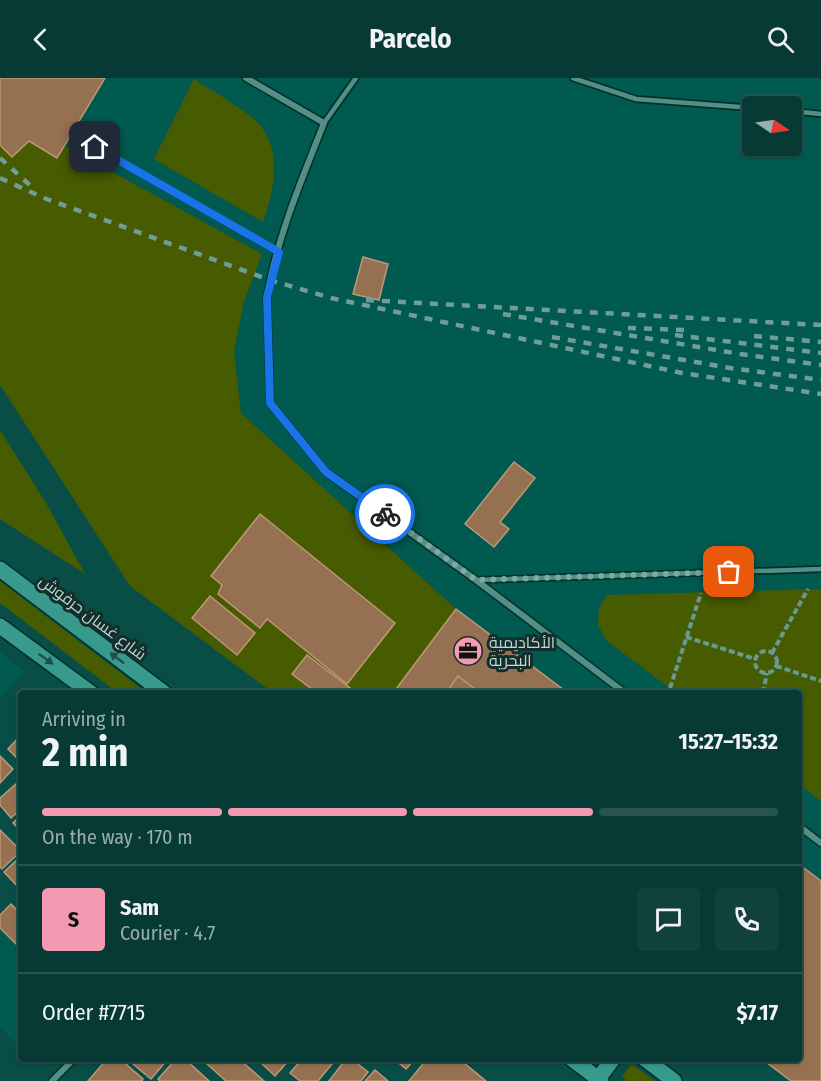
<!DOCTYPE html>
<meta charset="utf-8">
<style>
:root{--surface:#073a34;--page:#10413c;--text:#f1f3f6;--muted:#98adac;--line:#28544f;--accent:#f19ab1}
body{margin:0;font-family:"Fira Sans Condensed",Cairo,sans-serif;background:var(--page);color:var(--text);height:100vh;display:flex;flex-direction:column;font-size:22px;white-space:nowrap}
*{box-sizing:border-box;margin:0}
p{font-size:20px;color:var(--muted)}
.icon{flex:none;width:33px;height:33px;fill:none;stroke:currentColor;stroke-width:2;stroke-linecap:round;stroke-linejoin:round}
.map{position:relative;flex:1;overflow:hidden}
.sheet{position:absolute;left:18px;top:612px;width:784px;height:372px;display:flex;flex-direction:column;background:var(--surface);border-radius:6px;box-shadow:0 2px 4px #0004,0 0 0 2px var(--line)}
.sheet>*{flex:none}
.needle{width:39px;rotate:103deg}
.fabs{position:absolute;left:742px;top:18px;display:grid;gap:12px}
.fabs a{display:grid;place-items:center;width:60px;height:60px;border-radius:6px;background:var(--surface);box-shadow:0 2px 4px #0004,0 0 0 2px var(--line);font-size:30px}
.pin{position:absolute;display:grid;place-items:center;width:51px;height:51px;color:#fff;margin:-26px;border-radius:12px;box-shadow:0 3px 9px #0006}
.courier{position:absolute;display:grid;place-items:center;width:60px;height:60px;margin:-30px;border:4px solid #1a73e8;border-radius:50%;background:#fff;color:#222;box-shadow:0 2px 8px #0007}
.head em{font-style:normal;font-weight:700}
.head div{display:flex;flex-direction:column-reverse}
.head{display:flex;align-items:center;justify-content:space-between;height:102px;padding:0 24px}
h1{font-size:39px;font-weight:700;line-height:45px}
.bar{display:grid;grid-template-columns:repeat(4,1fr);gap:9px 6px;align-content:center;height:72px;padding:0 24px}
.bar i{height:8px;border-radius:4px;background:var(--line)}
.bar .selected{background:var(--accent)}
.bar p{grid-column:span 4}
.line{display:flex;align-items:center;gap:15px;padding:0 24px;border-top:2px solid var(--line)}
.line div{flex:1}
.round{display:grid;place-items:center;flex:none;width:63px;height:63px;border-radius:6px;background:var(--page)}
header{display:flex;justify-content:space-between;align-items:center;height:78px;padding:0 24px;background:var(--surface);font-size:27px;font-weight:700}
.map>svg:first-child{display:block}
.built{fill:#005a50;fill-rule:evenodd}
.green{fill:#475b01}
.building{fill:#957151;stroke:#be9877;stroke-width:1.5}
.lines{fill:none;stroke-linecap:round;stroke-linejoin:round}
.service-casing{stroke:#00312b;stroke-width:8}
.minor-casing{stroke:#00312b;stroke-width:9}
.primary-casing{stroke:#00312b;stroke-width:18}
.path{stroke:#699992;stroke-width:4;stroke-dasharray:6 3;stroke-linecap:butt}
.service{stroke:#548f86;stroke-width:4.5}
.minor{stroke:#548f86;stroke-width:6}
.primary{stroke:#379a8d;stroke-width:15}
.rail{stroke:#6f9d97;stroke-width:4.5;stroke-dasharray:8 8;stroke-linecap:butt}
.oneway{fill:#1f4e48}
.done{stroke:#7da9a2;stroke-width:6;stroke-dasharray:0 10.8}
.route{stroke:#1a73e8;stroke-width:8}
.labels{text-anchor:middle;stroke-width:6;stroke-linejoin:round;paint-order:stroke}
.street-label{font-size:16px;fill:#bcdad4;stroke:#152e2b}
.poi-label{font-size:16px;fill:#bcdad4;stroke:#152e2b;text-anchor:start}
</style>
<header><svg class="icon" aria-label="back" viewBox="0 0 24 24"><path d="M15 5l-7 7 7 7"/></svg>Parcelo<svg class="icon" aria-label="search" viewBox="0 0 24 24"><circle cx="10" cy="10" r="6"/><path d="M15 15l6 6"/></svg></header>
<div class="map">
<svg width="821" height="1003" viewBox="0 0 821 1003">
<rect width="100%" height="100%" fill="#094e46"/>
<g class="built">
<path d="M0,0H821V803L800,787V615H568L456,531L241,335L234,273L244,224L262,176L0,32ZM753,28H792V68H753Z"/>
<polygon points="0,574 25,594 0,620"/>
<polygon points="0,842 21,862 21,970 0,950"/>
</g>
<g class="green">
<path d="M194,1C212,13 241,29 256,43C284,70 274,112 263,144L154,81Z"/>
<polygon points="0,32 262,176 244,224 234,273 241,335 456,531 393,615 273,615 130,508 0,307"/>
<polygon points="0,352 46,425 85,496 0,441"/>
<polygon points="0,503 147,615 118,615 0,525"/>
<polygon points="821,511 821,723 800,707 800,615 676,615 607,563 598,547 599,530 607,517"/>
<polygon points="631,987 633,987 655,1003 626,1003 622,998"/>
</g>
<g class="building">
<polygon points="0,0 105,0 57,80 29,63 12,79 0,67"/>
<polygon points="363,179 388,186 379,222 353,216"/>
<polygon points="514,384 535,400 500,444 509,451 494,469 465,446"/>
<polygon points="260,436 395,545 347,606 267,541 260,550 218,516 222,507 211,498"/>
<polygon points="210,518 255,555 237,577 192,540"/>
<polygon points="456,531 568,615 393,615"/>
<polygon points="307,577 350,610 346,615 317,615 292,596"/>
<polygon points="458,598 480,615 446,615"/>
<polygon points="21,657 21,684 8,671"/>
<polygon points="0,678 13,691 0,705"/>
<polygon points="17,705 21,709 21,731 11,740 0,727 0,720"/>
<polygon points="21,737 21,753 13,745"/>
<polygon points="0,752 21,773 2,791 0,789"/>
<polygon points="21,778 21,809 20,811 4,794"/>
<polygon points="800,787 821,803 821,1003 791,1003 762,981 800,981"/>
<polygon points="11,826 21,836 21,871 0,850 0,837"/>
<polygon points="107,981 120,981 143,1001 142,1003 88,1003"/>
<polygon points="127,981 168,981 151,1001"/>
<polygon points="176,981 185,981 209,1003 160,1003 158,1001"/>
<polygon points="210,981 239,981 264,1003 226,1003 206,985"/>
<polygon points="257,981 290,981 275,998"/>
<polygon points="302,981 336,981 318,1003 300,1003 290,995"/>
<polygon points="346,981 352,981 368,994 361,1003 329,1003"/>
<polygon points="394,981 415,981 406,991"/>
<polygon points="427,981 459,981 486,1003 409,1003"/>
<polygon points="375,992 388,1003 365,1003"/>
</g>
<g class="lines">
<g class="service-casing">
<g id="service">
<polyline points="573,0 636,21 753,30"/>
<polyline points="792,33 821,36"/>
<polyline points="324,45 356,0"/>
<polyline points="95,69 278,174"/>
<polyline points="476,502 821,491"/>
</g>
</g>
<g class="minor-casing">
<g id="minor">
<path d="M246,0L324,45C302,101 277,159 267,219L270,325L326,394L476,502L625,615"/>
<polyline points="800,749 821,765"/>
<polyline points="52,1003 74,981"/>
</g>
</g>
<g class="primary-casing">
<g id="primary">
<polyline points="0,491 164,615"/>
<polyline points="0,548 91,615"/>
<polyline points="572,981 601,1003"/>
<polyline points="645,981 674,1003"/>
<polyline points="598,1001 613,981"/>
</g>
</g>
<g class="path">
<polyline points="686,559 755,581"/>
<circle cx="766" cy="584" r="11"/>
<polyline points="772,575 808,511"/>
<polyline points="776,588 821,603"/>
<polyline points="670,610 701,515"/>
<polyline points="763,615 767,595"/>
</g>
<use href="#service" class="service"/>
<use href="#minor" class="minor"/>
<use href="#primary" class="primary"/>
<g class="rail">
<polyline points="0,80 33,110"/>
<polyline points="0,100 44,120 270,202 331,220 682,295 821,316"/>
<polyline points="366,222 821,247"/>
<polyline points="503,236 740,276 821,287"/>
<polyline points="628,250 685,252"/>
<polyline points="675,257 821,275"/>
<polyline points="754,258 821,264"/>
<polyline points="552,259 730,290 821,302"/>
</g>
</g>
<defs><path id="oneway-solid" d="M-6-.8H1V-3.2L6.5 0L1 3.2V.8H-6Z" transform="scale(1.5)"/></defs>
<g class="oneway">
<use href="#oneway-solid" transform="translate(117 580) rotate(-143)"/>
<use href="#oneway-solid" transform="translate(46 581) rotate(36)"/>
</g>
<g class="lines">
<polyline class="done" points="385,436 476,502 729,494"/>
<polyline class="route" points="95,69 279,174 267,219 270,325 326,394 385,436"/>
</g>
<defs>
<g id="office-disc" transform="scale(1.5)"><circle r="9.5" fill="#f19ab1" stroke="#152e2b"/><path d="M-6-3h4V-5.5h4V-3h4V5H-6ZM-1-4.5V-3h2v-1.5ZM-6 0V1H6V0Z" fill="#111"/></g>
</defs>
<g fill-rule="evenodd">
<use href="#office-disc" x="468" y="573"/>
</g>
<g class="labels">
<g class="street-label">
<text transform="translate(93 539) rotate(37)" y="6">شارع غسان حرفوش</text>
</g>
<g class="poi-label">
<text x="489" y="570">الأكاديمية<tspan x="489" dy="18">البحرية</tspan></text>
</g>
</g>
</svg>
<div class="fabs">
<a><svg class="needle" viewBox="-14 -14 28 28"><path d="M0-13l5 13h-10z" fill="#e53935"/><path d="M0 13l5-13h-10z" fill="#98adac"/></svg></a>
</div>
<div class="pin" style="left:729px;top:494px;background:#ea580c"><svg class="icon" aria-label="bag" viewBox="0 0 24 24"><path d="M5 8h14l-1 12H6zM9 8a3 3 0 0 1 6 0"/></svg></div>
<div class="pin" style="left:95px;top:69px;background:#1f2937"><svg class="icon" aria-label="home" viewBox="0 0 24 24"><path d="M3 11l9-7 9 7M6 9v11h12V9"/></svg></div>
<div class="courier" style="left:385px;top:436px"><svg class="icon" aria-label="bike" viewBox="0 0 24 24"><circle cx="6" cy="16" r="4"/><circle cx="18" cy="16" r="4"/><path d="M6 16l4-8h5l3 8M10 8l3 8H6M13 5h3"/></svg></div>
<section class="sheet">
<div class="head"><div><h1>2 min</h1><p>Arriving in</p></div><em>15:27–15:32</em></div>
<div class="bar"><i class="selected"></i><i class="selected"></i><i class="selected"></i><i></i><p>On the way · 170 m</p></div>
<div class="line" style="height:108px"><b class="round" style="background:var(--accent);color:#111">S</b><div><b>Sam</b><p>Courier · 4.7</p></div><a class="round"><svg class="icon" aria-label="chat" viewBox="0 0 24 24"><path d="M4 5h16v11H9l-5 4z"/></svg></a><a class="round"><svg class="icon" aria-label="phone" viewBox="0 0 24 24"><path d="M5 4h4l2 5-3 2q2 4 5 5l2-3 5 2v4C11 20 4 13 5 4z"/></svg></a></div>
<div class="line" style="height:78px"><div>Order #7715</div><b>$7.17</b></div>
</section>
</div>
